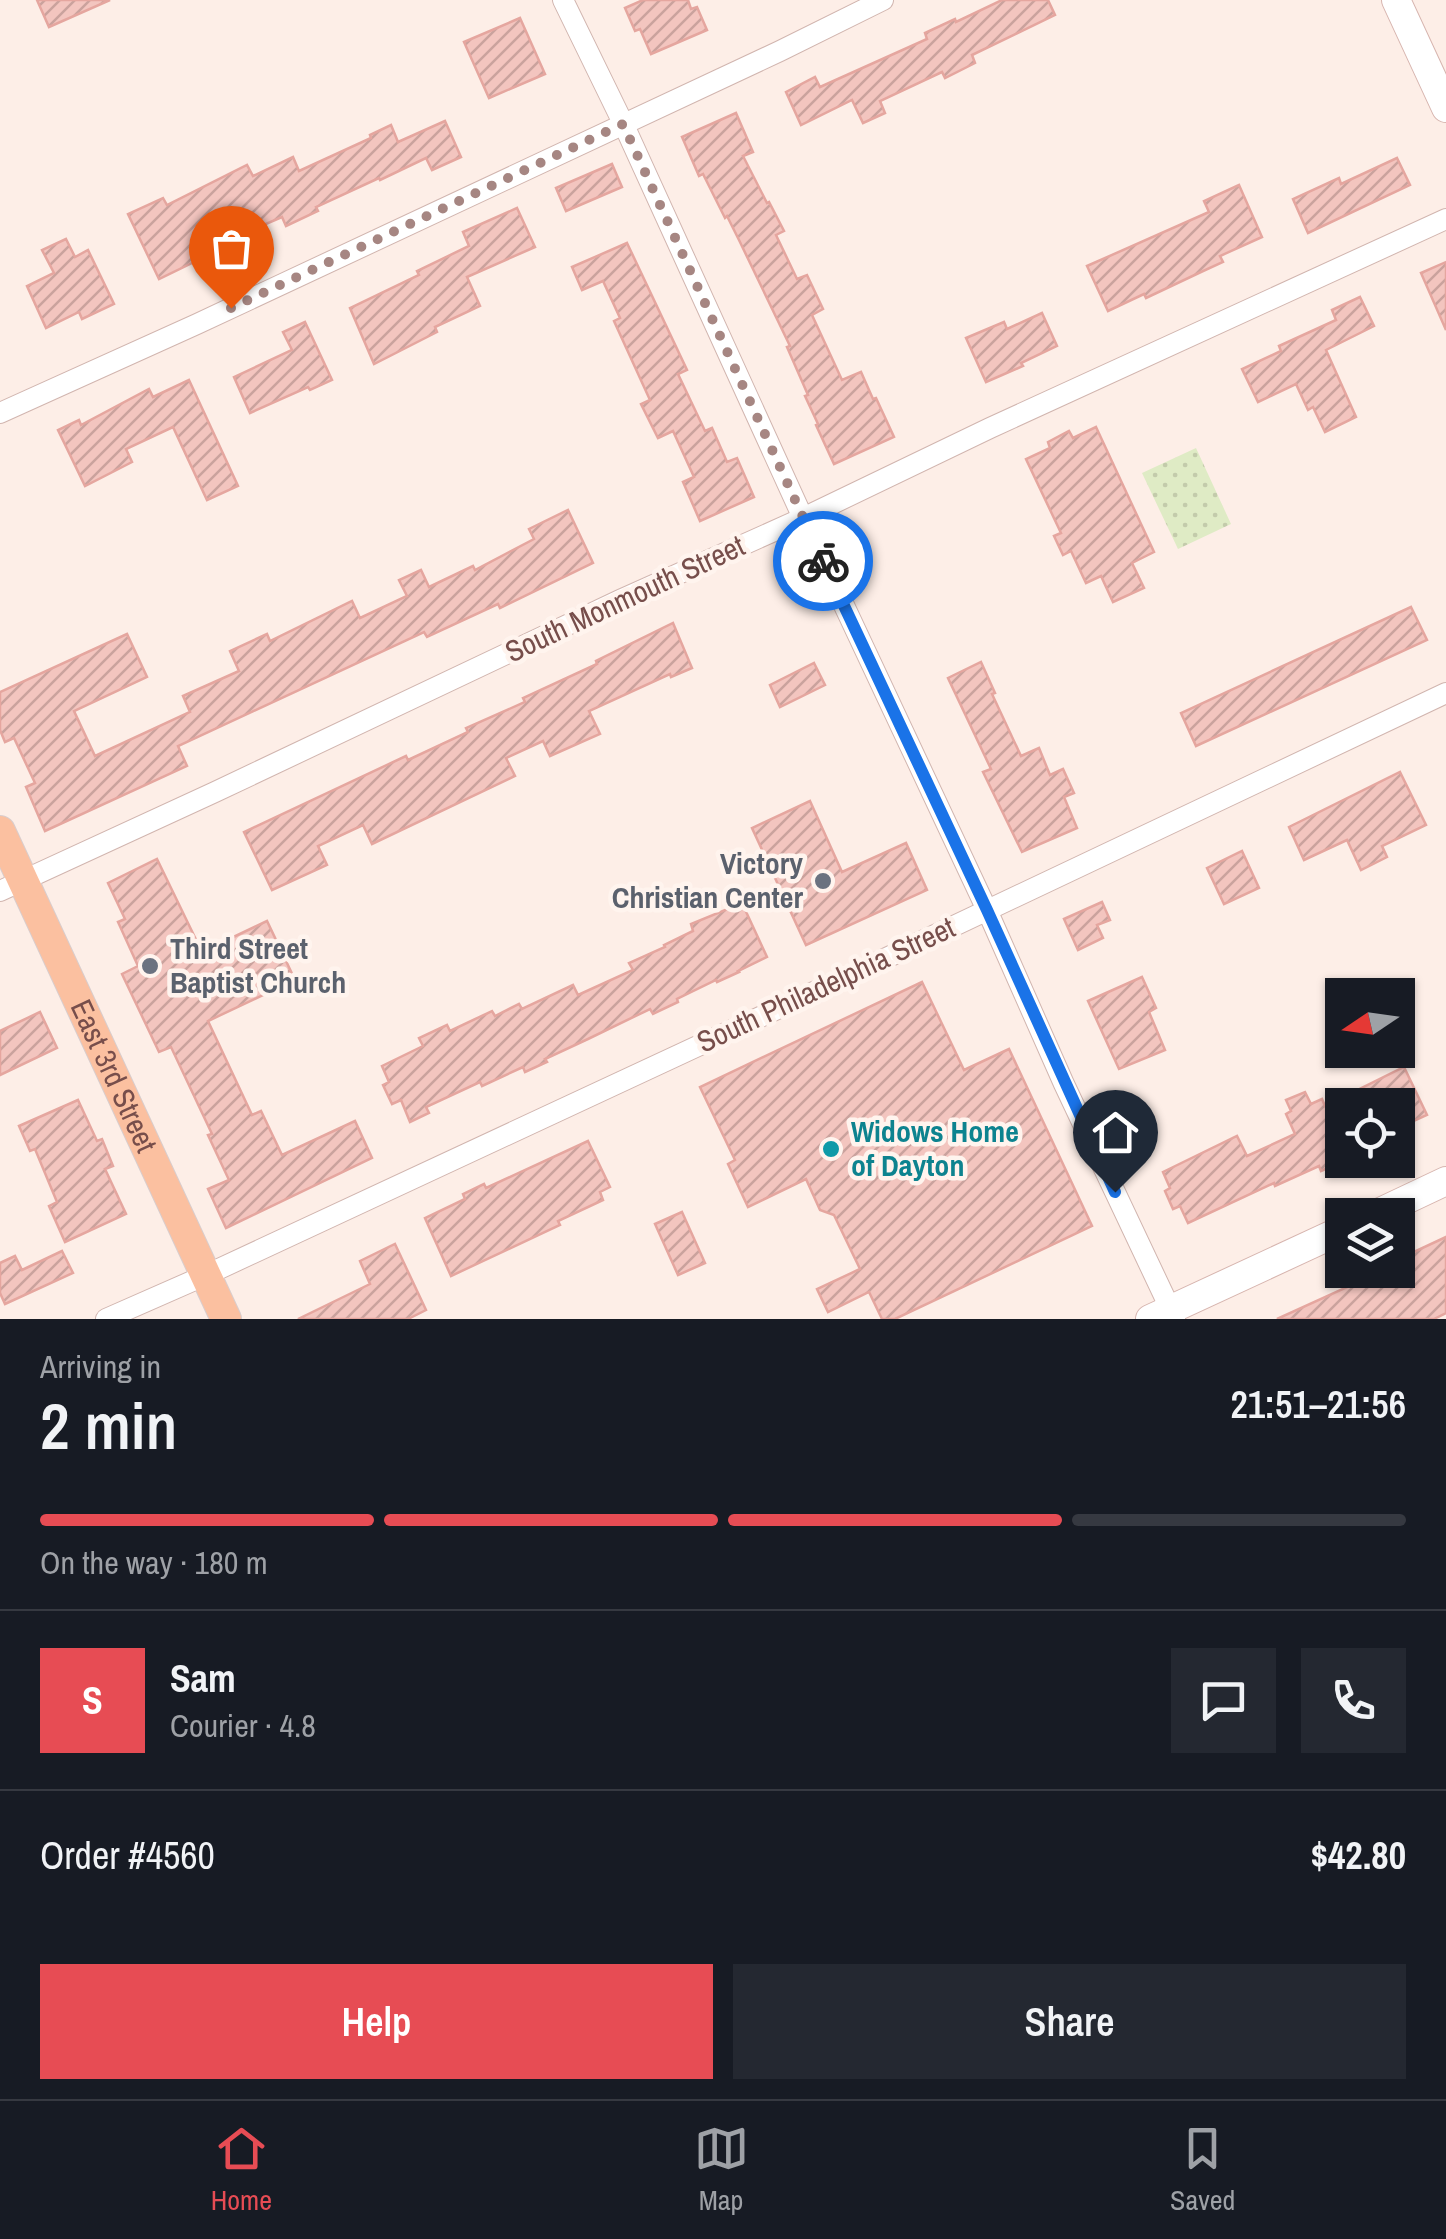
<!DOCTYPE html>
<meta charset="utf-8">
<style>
:root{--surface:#171b24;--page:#242831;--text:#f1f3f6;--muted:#9ea1a6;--line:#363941;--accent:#e74c54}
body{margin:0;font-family:"Archivo Narrow",sans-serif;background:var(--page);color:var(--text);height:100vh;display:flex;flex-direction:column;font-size:38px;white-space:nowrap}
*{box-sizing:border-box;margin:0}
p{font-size:32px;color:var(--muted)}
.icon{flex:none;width:55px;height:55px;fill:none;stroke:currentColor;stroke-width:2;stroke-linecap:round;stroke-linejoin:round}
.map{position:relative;height:1319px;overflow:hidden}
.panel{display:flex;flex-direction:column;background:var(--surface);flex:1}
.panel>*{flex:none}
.needle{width:65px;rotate:257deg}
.tools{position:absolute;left:1325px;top:978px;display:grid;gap:20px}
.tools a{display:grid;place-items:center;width:90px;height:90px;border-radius:0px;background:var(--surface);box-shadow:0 2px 8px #0004;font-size:50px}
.pin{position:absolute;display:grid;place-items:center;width:85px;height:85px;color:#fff;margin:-102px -42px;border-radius:50% 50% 50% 0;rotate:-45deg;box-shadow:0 0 10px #0007}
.pin .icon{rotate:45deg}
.courier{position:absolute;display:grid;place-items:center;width:100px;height:100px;margin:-50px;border:8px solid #1a73e8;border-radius:50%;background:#fff;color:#222;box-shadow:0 2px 12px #0007}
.head em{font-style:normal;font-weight:600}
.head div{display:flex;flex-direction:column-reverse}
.head{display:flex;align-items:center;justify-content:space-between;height:170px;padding:0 40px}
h1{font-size:65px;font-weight:600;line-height:75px}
.bar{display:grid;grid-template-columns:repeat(4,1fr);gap:15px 10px;align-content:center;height:120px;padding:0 40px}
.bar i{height:12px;border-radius:8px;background:var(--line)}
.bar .on{background:var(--accent)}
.bar p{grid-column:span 4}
.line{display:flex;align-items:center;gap:25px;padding:0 40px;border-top:2px solid var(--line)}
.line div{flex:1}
.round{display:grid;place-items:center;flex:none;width:105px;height:105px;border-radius:0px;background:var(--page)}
.button{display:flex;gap:20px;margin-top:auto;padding:20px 40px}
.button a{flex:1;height:115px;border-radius:0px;background:var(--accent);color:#fff;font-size:40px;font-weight:600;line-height:115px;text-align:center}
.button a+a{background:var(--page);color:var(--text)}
.tabs{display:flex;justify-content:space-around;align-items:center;height:140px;border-top:2px solid var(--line);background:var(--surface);font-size:28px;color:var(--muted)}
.tabs a{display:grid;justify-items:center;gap:5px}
.tabs .on{color:var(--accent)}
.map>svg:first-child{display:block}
.park{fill:url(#park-dots)}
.building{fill:url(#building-hatch);stroke:#e5a69f;stroke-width:2.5}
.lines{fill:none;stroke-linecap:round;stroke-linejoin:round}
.street-casing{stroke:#d1b5af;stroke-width:22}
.secondary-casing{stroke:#d7b5af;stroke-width:30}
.primary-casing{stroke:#d9cdcd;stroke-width:32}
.street{stroke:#fff;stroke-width:20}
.secondary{stroke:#fff;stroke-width:28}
.primary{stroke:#fbc0a0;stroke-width:30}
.done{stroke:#a68682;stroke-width:10;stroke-dasharray:0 18}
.route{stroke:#1a73e8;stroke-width:12}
.worship-dot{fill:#6b7280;stroke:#fff4ee;stroke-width:4}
.culture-dot{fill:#0f9aa8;stroke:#fff4ee;stroke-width:4}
.labels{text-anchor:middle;stroke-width:9;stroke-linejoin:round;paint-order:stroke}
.street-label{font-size:30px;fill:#774e4b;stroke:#fff4ee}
.worship-label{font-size:30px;font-weight:bold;fill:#5b616d;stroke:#fff4ee;text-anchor:end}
.culture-label{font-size:30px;font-weight:bold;fill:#0d838f;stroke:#fff4ee;text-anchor:start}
</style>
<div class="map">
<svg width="1446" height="1319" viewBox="0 0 1446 1319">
<defs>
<pattern id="park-dots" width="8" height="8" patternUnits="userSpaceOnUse" patternTransform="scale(2.5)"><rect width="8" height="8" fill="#dfebc5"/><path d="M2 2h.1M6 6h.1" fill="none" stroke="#c3cbab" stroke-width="1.8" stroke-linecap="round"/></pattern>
<pattern id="building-hatch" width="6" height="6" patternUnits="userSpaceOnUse" patternTransform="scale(2.5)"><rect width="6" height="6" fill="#f3c5bf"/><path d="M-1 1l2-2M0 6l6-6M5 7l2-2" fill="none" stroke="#caa29d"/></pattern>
</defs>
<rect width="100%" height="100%" fill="#fdeee7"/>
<polygon class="park" points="1196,448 1231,524 1178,549 1142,473"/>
<g class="building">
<polygon points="37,0 110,0 49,27"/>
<polygon points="643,0 688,0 691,9 697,7 707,30 651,54 640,29 635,31 625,8"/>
<polygon points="1002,0 1048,0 1055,15 972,55 975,63 945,78 942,72 880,101 885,113 863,123 852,100 801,125 786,92 815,77 820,87 927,39 925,33 955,19 956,22"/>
<polygon points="520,18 545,74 489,98 464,42"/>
<polygon points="736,113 753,152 743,156 767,203 769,202 784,231 776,235 797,279 807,275 823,309 812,315 842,380 861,372 873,399 876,398 894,437 834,464 816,425 818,424 805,396 808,395 787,347 790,346 739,240 727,216 725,218 703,174 699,176 682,137"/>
<polygon points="445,121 461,157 432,170 426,158 380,180 379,178 316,207 318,211 286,226 282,217 243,234 192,259 194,262 159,279 128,214 163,198 167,205 247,165 253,176 293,157 299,171 371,138 370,135 391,125 398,142"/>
<polygon points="1397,158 1410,185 1308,233 1293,199 1339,178 1341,184"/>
<polygon points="612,164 622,187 566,211 556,188"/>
<polygon points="1239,185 1262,237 1220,256 1223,262 1201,272 1146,298 1144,294 1108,311 1087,266 1209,212 1204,201"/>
<polygon points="517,208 535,247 467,277 480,306 435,327 437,332 374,364 350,308 419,275 417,271 469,246 463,232"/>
<polygon points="66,239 75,257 88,250 114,304 82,319 79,312 46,328 27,286 54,273 42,250"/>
<polygon points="627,243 687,370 678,374 705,431 712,428 727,462 737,458 754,497 700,521 683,482 694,477 673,431 658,438 641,404 650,400 614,321 620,318 603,281 582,290 572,267"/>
<polygon points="1446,262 1446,330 1421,273"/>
<polygon points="1360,297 1374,326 1326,350 1356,417 1325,432 1313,407 1308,410 1296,384 1258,402 1242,369 1281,351 1279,346 1336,320 1332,310"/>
<polygon points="1042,313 1057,346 1021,363 1023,366 986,382 966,338 1004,322 1007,329"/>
<polygon points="305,322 332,380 310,390 308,387 250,413 234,377 292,350 283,332"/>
<polygon points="189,380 238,486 207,500 173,427 126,449 132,462 85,486 58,430 79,420 81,425 149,389 153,397"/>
<polygon points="1096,427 1154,552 1132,563 1144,588 1113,602 1101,576 1086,583 1071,551 1063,555 1054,536 1061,533 1026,459 1050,448 1048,442 1069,431 1073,438"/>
<polygon points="568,510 593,563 500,608 498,604 427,637 424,632 178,746 187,766 45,831 26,787 35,783 14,738 5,742 0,730 0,692 127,634 147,677 74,711 95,756 190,712 183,696 239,671 230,651 267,634 270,641 352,601 360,618 407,596 399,580 421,570 429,587 473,566 475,570 534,539 529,529"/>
<polygon points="1411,607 1427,640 1196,746 1181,713"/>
<polygon points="673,623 692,668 671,677 670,674 589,711 600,734 550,756 543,741 506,758 515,776 372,844 363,825 318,846 327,865 272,890 244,832 406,756 408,760 468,732 466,728 525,702 523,698 597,664 596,661"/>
<polygon points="981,662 995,693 992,694 1021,756 1039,748 1050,775 1063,769 1074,793 1064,797 1077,828 1022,852 983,772 991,769 948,678"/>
<polygon points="814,663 825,685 780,707 770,685"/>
<polygon points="1400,772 1426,825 1382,846 1387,857 1361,870 1347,840 1304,860 1289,827"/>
<polygon points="810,801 842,872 906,843 927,890 806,945 752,828"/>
<polygon points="1242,851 1259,888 1224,904 1207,868"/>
<polygon points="157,859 202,952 267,921 295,980 208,1021 252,1115 261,1111 282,1155 355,1121 372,1158 226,1228 208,1189 229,1180 208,1135 212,1134 171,1047 159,1052 122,974 138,966 118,922 125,919 108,883"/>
<polygon points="1102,902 1110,920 1097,925 1103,938 1078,950 1064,919"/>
<polygon points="742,903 767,957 738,971 739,972 717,982 716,980 677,999 678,1002 653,1014 650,1009 588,1039 545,1059 547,1062 525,1072 523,1067 482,1086 480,1082 426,1107 429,1113 410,1122 401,1100 392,1104 383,1085 389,1082 382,1066 423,1046 419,1038 447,1025 450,1031 492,1011 495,1016 519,1004 522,1009 573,985 578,995 633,970 629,963 665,947 664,945 693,931 691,924"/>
<polygon points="1142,977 1156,1008 1149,1012 1165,1050 1119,1069 1088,1001"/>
<polygon points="922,982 964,1070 1009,1049 1092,1226 895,1319 882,1319 869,1292 828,1312 817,1289 860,1269 834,1215 820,1210 806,1179 748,1207 728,1164 735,1160 700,1087"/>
<polygon points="40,1012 57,1048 0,1075 0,1031"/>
<polygon points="1404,1067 1427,1115 1398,1128 1398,1105 1342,1105 1342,1162 1321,1171 1319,1166 1275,1186 1274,1183 1188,1223 1180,1206 1173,1209 1165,1191 1170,1188 1163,1172 1237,1136 1247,1156 1295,1134 1286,1114 1291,1111 1286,1100 1305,1092 1311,1104 1322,1099 1325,1106"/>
<polygon points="78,1100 97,1141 102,1139 113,1166 105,1169 126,1214 65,1242 49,1206 57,1202 35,1149 30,1151 19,1126"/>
<polygon points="588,1141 610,1187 600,1192 603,1200 558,1221 560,1225 451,1276 425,1218 465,1199 463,1194 484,1184 486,1188"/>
<polygon points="682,1212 705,1263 678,1275 655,1224"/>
<polygon points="1446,1237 1446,1313 1434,1319 1277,1319 1365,1279 1364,1277 1379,1270 1398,1270 1398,1261 1405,1258 1405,1256"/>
<polygon points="395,1244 426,1310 408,1319 298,1319 370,1284 360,1261"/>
<polygon points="62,1251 73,1273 5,1304 0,1293 0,1263 15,1256 22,1270"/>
</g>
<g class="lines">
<g class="street-casing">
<g id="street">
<polyline points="563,0 623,123 803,518 987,910 1064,1084 1175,1319"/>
<polyline points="0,413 197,324 780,51 883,0"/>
<polyline points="0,891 215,792 620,600 803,518 990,428 1446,219"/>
<polyline points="106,1319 206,1275 861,970 1446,693"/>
</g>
</g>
<g class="secondary-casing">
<g id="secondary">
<polyline points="1396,0 1446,108"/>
<polyline points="1374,1215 1446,1181"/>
<polyline points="1150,1319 1342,1230"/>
</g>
</g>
<g class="primary-casing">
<g id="primary">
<path id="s1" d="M0,831L226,1319"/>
</g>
</g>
<use href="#street" class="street"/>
<use href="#secondary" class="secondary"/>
<use href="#primary" class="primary"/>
</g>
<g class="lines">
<polyline class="done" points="231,308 623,124 823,561"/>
<polyline class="route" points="823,561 987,910 1115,1192"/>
</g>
<g class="worship-dot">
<circle cx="823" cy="881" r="10"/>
<circle cx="150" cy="966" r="10"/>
</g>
<circle class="culture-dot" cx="831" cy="1149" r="10"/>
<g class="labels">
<g class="street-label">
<text transform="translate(625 599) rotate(-25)" y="10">South Monmouth Street</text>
<text transform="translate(826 985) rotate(-25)" y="10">South Philadelphia Street</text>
<text dy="10" stroke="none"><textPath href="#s1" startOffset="270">East 3rd Street</textPath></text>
</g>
<g class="worship-label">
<text x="803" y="874">Victory<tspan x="803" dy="34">Christian Center</tspan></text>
<text x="170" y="959" text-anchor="start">Third Street<tspan x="170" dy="34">Baptist Church</tspan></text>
</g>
<g class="culture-label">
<text x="851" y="1142">Widows Home<tspan x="851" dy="34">of Dayton</tspan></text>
</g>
</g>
</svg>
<div class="tools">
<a><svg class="needle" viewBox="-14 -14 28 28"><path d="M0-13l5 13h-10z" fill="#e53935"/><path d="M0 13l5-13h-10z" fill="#9ea1a6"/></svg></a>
<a><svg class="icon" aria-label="locate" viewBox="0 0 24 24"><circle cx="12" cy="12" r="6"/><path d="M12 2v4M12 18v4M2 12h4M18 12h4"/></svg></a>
<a><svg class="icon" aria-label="layers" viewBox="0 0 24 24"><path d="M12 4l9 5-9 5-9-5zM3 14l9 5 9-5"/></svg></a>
</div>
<div class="pin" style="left:231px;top:308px;background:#ea580c"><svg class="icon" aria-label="bag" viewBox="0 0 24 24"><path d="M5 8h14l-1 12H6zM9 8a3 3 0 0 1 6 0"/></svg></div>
<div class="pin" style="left:1115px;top:1192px;background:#1f2937"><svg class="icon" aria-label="home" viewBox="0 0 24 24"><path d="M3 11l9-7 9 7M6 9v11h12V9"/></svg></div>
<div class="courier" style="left:823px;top:561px"><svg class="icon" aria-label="bike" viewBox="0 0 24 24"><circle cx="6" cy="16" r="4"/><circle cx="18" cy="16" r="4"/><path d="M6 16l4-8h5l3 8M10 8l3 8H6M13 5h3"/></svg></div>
</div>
<section class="panel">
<div class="head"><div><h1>2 min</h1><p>Arriving in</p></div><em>21:51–21:56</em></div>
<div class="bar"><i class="on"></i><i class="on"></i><i class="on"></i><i></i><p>On the way · 180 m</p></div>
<div class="line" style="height:180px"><b class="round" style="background:var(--accent);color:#fff">S</b><div><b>Sam</b><p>Courier · 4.8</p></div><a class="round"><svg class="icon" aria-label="chat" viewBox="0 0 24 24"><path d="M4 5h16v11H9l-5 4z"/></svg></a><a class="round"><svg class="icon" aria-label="phone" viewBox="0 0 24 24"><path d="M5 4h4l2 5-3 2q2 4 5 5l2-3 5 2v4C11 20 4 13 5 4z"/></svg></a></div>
<div class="line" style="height:130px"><div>Order #4560</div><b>$42.80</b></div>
<div class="button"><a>Help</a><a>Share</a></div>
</section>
<nav class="tabs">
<a class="on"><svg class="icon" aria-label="home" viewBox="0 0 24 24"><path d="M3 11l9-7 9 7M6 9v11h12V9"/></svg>Home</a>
<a><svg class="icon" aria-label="map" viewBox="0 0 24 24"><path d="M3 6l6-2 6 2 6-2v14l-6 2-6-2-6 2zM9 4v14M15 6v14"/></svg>Map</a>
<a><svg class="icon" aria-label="saved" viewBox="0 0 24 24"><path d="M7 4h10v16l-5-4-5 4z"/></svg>Saved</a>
</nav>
